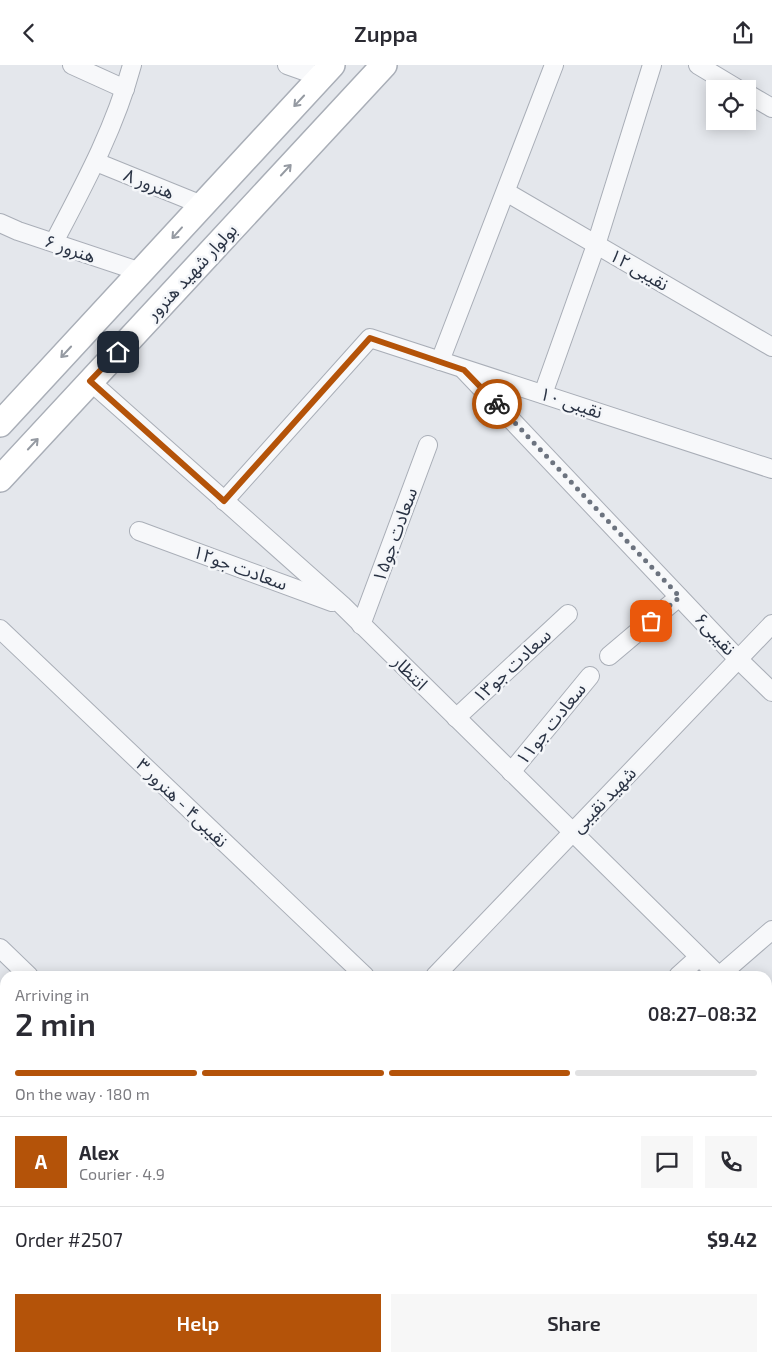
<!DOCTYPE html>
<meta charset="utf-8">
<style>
:root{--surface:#fff;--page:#f7f7f7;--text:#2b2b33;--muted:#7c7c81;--line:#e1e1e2;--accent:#b45309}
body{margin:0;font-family:"Exo 2","Noto Sans Arabic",sans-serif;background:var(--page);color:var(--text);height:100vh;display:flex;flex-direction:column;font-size:19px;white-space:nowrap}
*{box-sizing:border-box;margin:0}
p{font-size:16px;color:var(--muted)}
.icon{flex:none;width:28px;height:28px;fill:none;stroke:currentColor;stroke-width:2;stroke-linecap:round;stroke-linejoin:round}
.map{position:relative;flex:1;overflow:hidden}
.drawer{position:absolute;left:0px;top:906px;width:772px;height:391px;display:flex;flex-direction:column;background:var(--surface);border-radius:15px 15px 0 0;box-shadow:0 2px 12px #0003}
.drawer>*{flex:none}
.tools{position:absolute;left:706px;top:15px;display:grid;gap:10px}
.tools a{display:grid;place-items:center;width:50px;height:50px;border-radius:0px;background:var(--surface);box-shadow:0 2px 12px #0003;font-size:25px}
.pin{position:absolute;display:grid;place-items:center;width:42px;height:42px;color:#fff;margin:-21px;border-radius:10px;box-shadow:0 2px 8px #0006}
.courier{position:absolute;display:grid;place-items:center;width:50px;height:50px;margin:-25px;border:4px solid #b45309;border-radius:50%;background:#fff;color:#222;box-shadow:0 1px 6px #0007}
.headline em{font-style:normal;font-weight:600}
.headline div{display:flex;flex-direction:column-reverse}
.headline{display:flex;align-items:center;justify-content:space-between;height:85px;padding:0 15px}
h1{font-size:32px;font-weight:600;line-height:38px}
.bar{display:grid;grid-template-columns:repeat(4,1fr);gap:8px 5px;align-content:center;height:60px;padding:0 15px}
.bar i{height:6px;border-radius:4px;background:var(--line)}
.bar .selected{background:var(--accent)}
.bar p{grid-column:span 4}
.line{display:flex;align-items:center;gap:12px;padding:0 15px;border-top:1px solid var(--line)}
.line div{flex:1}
.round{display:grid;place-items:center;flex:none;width:52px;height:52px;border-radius:0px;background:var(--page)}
.button{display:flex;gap:10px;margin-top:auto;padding:10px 15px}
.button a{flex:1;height:58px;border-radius:0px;background:var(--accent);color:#fff;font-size:20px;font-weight:600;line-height:58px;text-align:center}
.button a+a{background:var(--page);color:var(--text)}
header{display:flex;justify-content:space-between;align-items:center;height:65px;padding:0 15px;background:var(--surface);font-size:22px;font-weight:600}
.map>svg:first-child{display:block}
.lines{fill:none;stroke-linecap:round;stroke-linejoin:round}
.minor-casing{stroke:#a9aeb7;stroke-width:20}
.secondary-casing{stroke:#a9aeb7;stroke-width:28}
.primary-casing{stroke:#a3abb8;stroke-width:30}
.minor{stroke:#f7f8fa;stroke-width:18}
.secondary{stroke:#fff;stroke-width:25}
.primary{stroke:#fff;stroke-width:28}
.oneway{stroke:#959aa2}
.done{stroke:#6c737f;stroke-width:5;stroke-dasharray:0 9}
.route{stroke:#b45309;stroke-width:6}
.labels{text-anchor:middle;stroke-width:5;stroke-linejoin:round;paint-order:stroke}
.street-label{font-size:18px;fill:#2b3445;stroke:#f4f6f9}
</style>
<header><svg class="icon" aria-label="back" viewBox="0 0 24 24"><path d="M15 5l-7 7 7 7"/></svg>Zuppa<svg class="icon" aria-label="share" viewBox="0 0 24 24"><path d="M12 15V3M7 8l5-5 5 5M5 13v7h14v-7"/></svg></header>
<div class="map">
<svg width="772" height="1297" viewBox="0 0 772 1297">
<rect width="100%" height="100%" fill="#e4e7ec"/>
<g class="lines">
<g class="minor-casing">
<g id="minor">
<polyline points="72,0 125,24"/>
<polyline points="287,0 321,12"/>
<polyline points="698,0 738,24"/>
<polyline points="748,29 772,43"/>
<polyline points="96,97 202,140"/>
<polyline points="506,127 772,282"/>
<polyline points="0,158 18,166 141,207"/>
<path d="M54,177C84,120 115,63 132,0"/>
<polyline points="440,296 554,0"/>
<polyline points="464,305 738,594 772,627"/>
<polyline points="91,317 342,540 719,911"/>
<polyline points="543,329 596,180 652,0"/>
<polyline points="224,436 370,273 772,404"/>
<polyline points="139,466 332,537"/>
<polyline points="361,560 428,380"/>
<polyline points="0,564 365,911"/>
<polyline points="609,591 679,532"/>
<polyline points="456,653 568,549"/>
<polyline points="511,707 590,611"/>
<polyline points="0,883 29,911"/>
<polyline points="435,911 772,559"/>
<polyline points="678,911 699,892"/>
<polyline points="719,911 772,865"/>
<polyline points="768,959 772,963"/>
<polyline points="768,1218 772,1213"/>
<polyline points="423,1292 428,1297"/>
<polyline points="756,1292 761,1297"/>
<polyline points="84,1297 86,1292"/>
<polyline points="688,1297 693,1292"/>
</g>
</g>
<g class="secondary-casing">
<g id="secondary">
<polyline points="0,359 332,0"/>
<polyline points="0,414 384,0"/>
</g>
</g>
<g class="primary-casing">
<g id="primary">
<polyline points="0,1114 5,1119"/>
<polyline points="0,1171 5,1176"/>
<polyline points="124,1292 129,1297"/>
<polyline points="184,1292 189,1297"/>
</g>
</g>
<use href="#minor" class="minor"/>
<use href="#secondary" class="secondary"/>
<use href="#primary" class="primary"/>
</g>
<defs><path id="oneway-shaft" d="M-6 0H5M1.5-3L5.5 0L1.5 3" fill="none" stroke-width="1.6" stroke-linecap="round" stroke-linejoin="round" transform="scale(1.25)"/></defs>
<g class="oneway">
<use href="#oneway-shaft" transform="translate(299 36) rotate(133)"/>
<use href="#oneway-shaft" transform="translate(286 105) rotate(-47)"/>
<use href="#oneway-shaft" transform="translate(177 168) rotate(132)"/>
<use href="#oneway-shaft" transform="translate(66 287) rotate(133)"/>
<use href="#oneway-shaft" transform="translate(33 379) rotate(-47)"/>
</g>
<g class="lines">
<polyline class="done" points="497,339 680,532 651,556"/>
<polyline class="route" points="118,287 90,316 224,436 370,273 464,305 497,339"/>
</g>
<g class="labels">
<g class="street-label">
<text transform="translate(149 119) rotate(22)" y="6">هنرور ۸</text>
<text transform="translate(70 184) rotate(19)" y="6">هنرور ۶</text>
<text transform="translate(639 205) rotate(30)" y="6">نقیبی ۱۲</text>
<text transform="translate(192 207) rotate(-47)" y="6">بولوار شهید هنرور</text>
<text transform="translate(571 338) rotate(18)" y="6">نقیبی ۱۰</text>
<text transform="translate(395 470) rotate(-70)" y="6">سعادت جو۱۵</text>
<text transform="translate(240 503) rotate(20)" y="6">سعادت جو۱۲</text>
<text transform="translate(715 569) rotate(47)" y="6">نقیبی۶</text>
<text transform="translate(512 601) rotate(-43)" y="6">سعادت جو۱۳</text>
<text transform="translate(410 608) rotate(45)" y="6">انتظار</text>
<text transform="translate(551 659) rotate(-51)" y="6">سعادت جو۱۱</text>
<text transform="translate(604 735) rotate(-46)" y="6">شهید نقیبی</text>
<text transform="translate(182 738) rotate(44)" y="6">نقیبی۴ - هنرور ۳</text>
</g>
</g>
</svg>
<div class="tools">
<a><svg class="icon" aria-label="locate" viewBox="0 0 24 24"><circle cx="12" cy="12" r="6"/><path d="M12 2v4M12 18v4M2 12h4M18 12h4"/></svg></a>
</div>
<div class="pin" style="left:651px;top:556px;background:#ea580c"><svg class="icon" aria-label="bag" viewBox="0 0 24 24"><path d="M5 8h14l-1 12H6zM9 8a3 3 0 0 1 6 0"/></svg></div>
<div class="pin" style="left:118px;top:287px;background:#1f2937"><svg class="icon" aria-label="home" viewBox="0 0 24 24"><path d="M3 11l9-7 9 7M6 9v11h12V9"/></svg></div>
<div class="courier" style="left:497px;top:339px"><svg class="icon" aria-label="bike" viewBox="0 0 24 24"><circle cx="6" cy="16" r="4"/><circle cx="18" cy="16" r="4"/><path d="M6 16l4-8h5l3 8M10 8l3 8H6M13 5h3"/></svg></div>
<section class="drawer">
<div class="headline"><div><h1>2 min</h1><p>Arriving in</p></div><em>08:27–08:32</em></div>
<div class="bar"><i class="selected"></i><i class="selected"></i><i class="selected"></i><i></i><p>On the way · 180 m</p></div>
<div class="line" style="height:90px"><b class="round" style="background:var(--accent);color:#fff">A</b><div><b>Alex</b><p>Courier · 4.9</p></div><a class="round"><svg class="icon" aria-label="chat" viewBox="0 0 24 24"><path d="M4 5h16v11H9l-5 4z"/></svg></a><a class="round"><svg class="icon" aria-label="phone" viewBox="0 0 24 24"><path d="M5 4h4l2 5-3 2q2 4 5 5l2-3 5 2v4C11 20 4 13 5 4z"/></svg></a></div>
<div class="line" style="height:65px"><div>Order #2507</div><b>$9.42</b></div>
<div class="button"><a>Help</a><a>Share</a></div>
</section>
</div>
